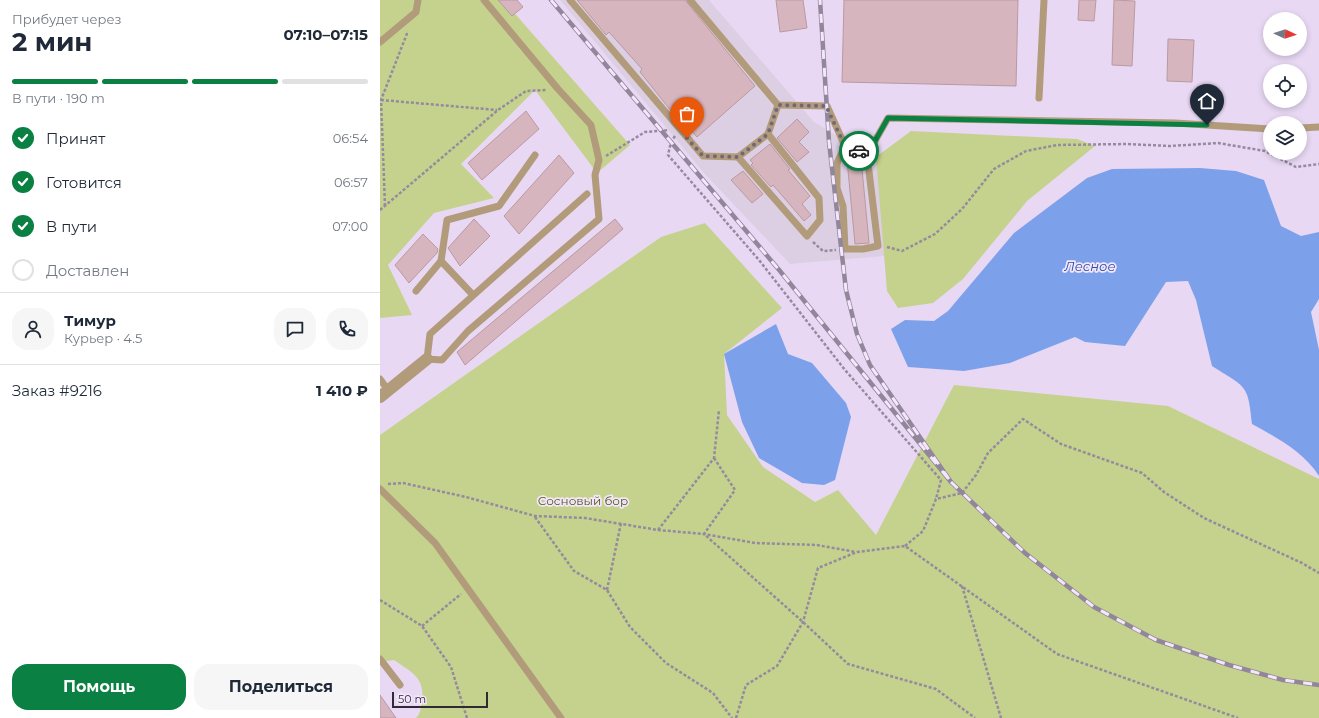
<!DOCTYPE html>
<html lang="ru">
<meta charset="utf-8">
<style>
:root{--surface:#fff;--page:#f6f6f7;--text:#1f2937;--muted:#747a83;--line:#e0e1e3;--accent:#0b8043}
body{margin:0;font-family:Montserrat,sans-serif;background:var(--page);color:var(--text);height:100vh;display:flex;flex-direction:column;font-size:15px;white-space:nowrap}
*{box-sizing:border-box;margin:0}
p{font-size:13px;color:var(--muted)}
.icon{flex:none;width:22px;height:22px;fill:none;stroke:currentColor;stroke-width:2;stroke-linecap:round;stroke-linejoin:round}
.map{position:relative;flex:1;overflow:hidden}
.details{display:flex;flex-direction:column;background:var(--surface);width:380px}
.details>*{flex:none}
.needle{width:26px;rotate:94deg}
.tools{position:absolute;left:883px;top:12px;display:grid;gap:8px}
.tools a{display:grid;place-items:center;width:44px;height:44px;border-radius:50%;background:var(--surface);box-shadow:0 2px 6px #0003;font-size:20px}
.scale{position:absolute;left:12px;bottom:10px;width:96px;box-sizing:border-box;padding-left:4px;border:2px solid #312a35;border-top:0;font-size:11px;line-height:14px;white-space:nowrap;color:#312a35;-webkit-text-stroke:3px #f4e6fc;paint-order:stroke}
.pin{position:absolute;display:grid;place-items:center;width:34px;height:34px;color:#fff;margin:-41px -17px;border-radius:50% 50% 50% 0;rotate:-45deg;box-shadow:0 0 4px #0007}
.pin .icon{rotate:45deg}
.courier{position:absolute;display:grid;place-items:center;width:40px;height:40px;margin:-20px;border:3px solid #0b8043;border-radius:50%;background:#fff;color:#222;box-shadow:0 1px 5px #0007}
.headline em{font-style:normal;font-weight:700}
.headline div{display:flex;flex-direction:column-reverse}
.headline{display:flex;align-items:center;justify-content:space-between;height:68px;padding:0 12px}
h1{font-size:26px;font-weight:700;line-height:30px}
.bar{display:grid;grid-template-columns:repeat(4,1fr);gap:6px 4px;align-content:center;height:48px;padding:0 12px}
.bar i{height:5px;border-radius:3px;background:var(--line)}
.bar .selected{background:var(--accent)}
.bar p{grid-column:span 4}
.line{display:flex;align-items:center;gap:10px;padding:0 12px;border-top:1px solid var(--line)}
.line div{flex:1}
.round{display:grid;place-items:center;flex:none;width:42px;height:42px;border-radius:16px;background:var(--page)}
ol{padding:0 12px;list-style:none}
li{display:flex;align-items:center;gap:12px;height:44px}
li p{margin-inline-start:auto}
li .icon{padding:4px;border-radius:50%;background:var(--accent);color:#fff;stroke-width:4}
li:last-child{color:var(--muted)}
li i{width:22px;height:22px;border:2px solid var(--line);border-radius:50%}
.action{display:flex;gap:8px;margin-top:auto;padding:8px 12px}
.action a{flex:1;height:46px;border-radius:16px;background:var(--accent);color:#fff;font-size:16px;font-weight:700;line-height:46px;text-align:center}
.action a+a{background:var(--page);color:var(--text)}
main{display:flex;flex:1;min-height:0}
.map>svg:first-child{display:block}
.industrial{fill:#ddcfe3}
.green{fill:#c4d28d}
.water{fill:#7ca1ea}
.building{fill:#d7b5be;stroke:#b999a2}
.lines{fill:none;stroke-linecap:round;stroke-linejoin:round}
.path{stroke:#968a9e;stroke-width:2.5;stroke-dasharray:3 2;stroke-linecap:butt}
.lane{stroke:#b19b7b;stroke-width:7}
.street{stroke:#b19b7b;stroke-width:12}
.rail-casing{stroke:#92869a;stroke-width:4.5}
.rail{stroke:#f4e6fc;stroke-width:3;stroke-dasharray:9;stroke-linecap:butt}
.done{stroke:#716778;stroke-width:4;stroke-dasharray:0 7.2}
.route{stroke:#0b8043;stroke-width:5}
.labels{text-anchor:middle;stroke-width:3.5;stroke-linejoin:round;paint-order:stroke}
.park-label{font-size:12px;fill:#4e5818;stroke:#f4e6fc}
.water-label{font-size:13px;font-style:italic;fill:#274fa3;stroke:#f4e6fc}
</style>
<main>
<section class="details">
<div class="headline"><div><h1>2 мин</h1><p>Прибудет через</p></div><em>07:10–07:15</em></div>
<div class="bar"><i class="selected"></i><i class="selected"></i><i class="selected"></i><i></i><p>В пути · 190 m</p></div>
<ol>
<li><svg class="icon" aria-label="check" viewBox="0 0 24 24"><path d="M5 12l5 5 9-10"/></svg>Принят<p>06:54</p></li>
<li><svg class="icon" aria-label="check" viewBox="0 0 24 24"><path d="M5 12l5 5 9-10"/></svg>Готовится<p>06:57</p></li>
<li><svg class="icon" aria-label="check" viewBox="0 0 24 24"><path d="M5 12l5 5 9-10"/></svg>В пути<p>07:00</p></li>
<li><i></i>Доставлен</li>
</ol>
<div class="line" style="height:72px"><a class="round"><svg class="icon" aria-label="person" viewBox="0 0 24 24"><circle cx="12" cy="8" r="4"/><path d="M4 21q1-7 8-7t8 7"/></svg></a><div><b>Тимур</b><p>Курьер · 4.5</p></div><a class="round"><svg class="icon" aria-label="chat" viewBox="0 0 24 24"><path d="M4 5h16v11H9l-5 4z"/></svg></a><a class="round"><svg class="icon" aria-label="phone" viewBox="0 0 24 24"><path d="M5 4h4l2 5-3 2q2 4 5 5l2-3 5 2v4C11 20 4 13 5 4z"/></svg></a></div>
<div class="line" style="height:52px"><div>Заказ #9216</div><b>1 410 ₽</b></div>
<div class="action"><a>Помощь</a><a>Поделиться</a></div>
</section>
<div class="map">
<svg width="939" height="718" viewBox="0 0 939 718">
<rect width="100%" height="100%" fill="#e8d8f3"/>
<polygon class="industrial" points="180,0 329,0 434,122 509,167 504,256 410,264 324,173"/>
<g class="green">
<polygon points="0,0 123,0 250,145 217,173 155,90 81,164 114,198 54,213 8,265 32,315 0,318"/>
<polygon points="531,131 697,139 715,146 647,201 583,279 553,303 518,308 507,291 496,157"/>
<path d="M325,223L402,308L344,354L347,415L383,467L435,502L458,490L496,535L574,385L788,406L939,479V718H36C41,713 41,707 42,700C45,677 31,672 14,660L0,662V435L281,237Z"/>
</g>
<g class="water">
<path d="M820,168L856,171L884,180L901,226L921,236L939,232V299L931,312L939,350V476C923,451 897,438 872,424C868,383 866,388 832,366L816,300L808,281L786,282L745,346L705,342L695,337L630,363L584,371L528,367L511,329L525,320L554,321L568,311L634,233L707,178L732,169Z"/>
<polygon points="396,324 408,354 432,363 466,403 471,417 455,480 444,485 422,483 379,458 362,422 344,354"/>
</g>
<g class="building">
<polygon points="118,0 137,0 143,7 132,16"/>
<polygon points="197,0 305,0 375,86 317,137 298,115 296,117 260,72 262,69 229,32 226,35"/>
<polygon points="396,0 423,0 427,28 400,32"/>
<polygon points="464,0 638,0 636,86 462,82"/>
<polygon points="699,0 716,0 714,21 698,20"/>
<polygon points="734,0 755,1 752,66 732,65"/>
<polygon points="788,39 814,40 812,82 787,81"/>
<polygon points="146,111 159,129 102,180 88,163"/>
<polygon points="417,119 429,132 419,142 429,152 417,162 397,138"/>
<polygon points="390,144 410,169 408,170 430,196 422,204 431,215 424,221 393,185 391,187 371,165 373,163 370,160"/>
<polygon points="179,155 194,173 139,234 124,216"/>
<polygon points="481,158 489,243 475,244 467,160"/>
<polygon points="363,171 383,194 372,203 351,180"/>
<polygon points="94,219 110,236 80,266 68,248"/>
<polygon points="235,219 243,229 85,365 77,352"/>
<polygon points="43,234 58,249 57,253 29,283 15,265"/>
<polygon points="0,695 16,718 0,718"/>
</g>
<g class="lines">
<g class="path">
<polyline points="1,100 117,110"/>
<polyline points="295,136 291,142 288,155 379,260 465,370 561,480 556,499"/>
<polyline points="226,156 265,132 289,130"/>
<polyline points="5,206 1,100 28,31"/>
<polyline points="0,210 118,110 146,91 167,90"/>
<polyline points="433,242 443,251 456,250"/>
<polyline points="507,247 522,251 555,234 582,209 614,169 646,151 677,145 747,144 790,146 838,143 885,151 916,167 939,164"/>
<polyline points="334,458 355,490 324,534 423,622 468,664 556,689 595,718"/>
<polyline points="8,484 23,483 86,497 155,516 205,518 278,530 324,534 375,543 437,545 476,552"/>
<polyline points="155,517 194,571 227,590 250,627 286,663 333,693 352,718"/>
<polyline points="278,530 334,458 339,410"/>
<polyline points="525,546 543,531 556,499 582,493 596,475 608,453 643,419 681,444 762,473 784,492 824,518 922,563 939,573"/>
<polyline points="582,586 621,718"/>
<polyline points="227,590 241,523"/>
<polyline points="0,600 42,626 71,667 87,718"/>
<polyline points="42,626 81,594"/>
<polyline points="356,718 366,685 397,666 423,622 438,568 477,552 525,546 677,654 858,718"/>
</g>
<g class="lane">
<polyline points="104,0 178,89 211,125 219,160 215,175 219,219 88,331 62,360 47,359 50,334 207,194"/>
<polyline points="190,0 323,156 358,157 388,134 398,105"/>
<polyline points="310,0 398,105 447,106 465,146 487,155 508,118 795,123 890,129"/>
<polyline points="0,42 36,12 38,0"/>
<polyline points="659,98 664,0"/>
<polyline points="920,128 939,127"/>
<polyline points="465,146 457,163 457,188 463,206 465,249 483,249 498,246 487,155"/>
<polyline points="358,157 427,236 440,220 439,198 388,134"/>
<polyline points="36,291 61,261"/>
<polyline points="93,295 61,261 67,220 119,206 155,155"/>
<polyline points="0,379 8,390"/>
<polyline points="0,489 55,543 181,718"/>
<polyline points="0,659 20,685"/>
</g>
<polyline class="street" points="0,397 47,359"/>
<g class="rail-casing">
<g id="rail">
<polyline points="171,0 400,271 571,482 490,365 477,334 466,290 449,142 440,0"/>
<polyline points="571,482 645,553 714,607 776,640 849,665 903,680 939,685"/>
</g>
</g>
<use href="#rail" class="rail"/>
</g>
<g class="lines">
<polyline class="done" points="307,138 323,156 358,157 388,134 398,105 446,106 465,146 479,151"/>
<polyline class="route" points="479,151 487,155 508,118 827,125"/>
</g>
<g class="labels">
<g class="park-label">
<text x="203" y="505">Сосновый бор</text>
</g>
<g class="water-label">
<text x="710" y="271">Лесное</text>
</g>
</g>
</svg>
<div class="tools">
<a><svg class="needle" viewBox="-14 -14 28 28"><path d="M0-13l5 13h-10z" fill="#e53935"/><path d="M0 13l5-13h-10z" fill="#747a83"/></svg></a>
<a><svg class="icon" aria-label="locate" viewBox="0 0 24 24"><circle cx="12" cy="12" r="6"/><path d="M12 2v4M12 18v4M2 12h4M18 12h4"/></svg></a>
<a><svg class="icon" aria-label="layers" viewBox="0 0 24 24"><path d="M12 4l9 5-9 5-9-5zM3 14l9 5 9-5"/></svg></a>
</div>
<div class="scale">50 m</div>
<div class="pin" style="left:307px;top:138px;background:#ea580c"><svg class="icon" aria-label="bag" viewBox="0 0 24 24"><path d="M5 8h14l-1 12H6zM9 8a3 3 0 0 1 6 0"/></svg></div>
<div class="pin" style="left:827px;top:125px;background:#1f2937"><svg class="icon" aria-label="home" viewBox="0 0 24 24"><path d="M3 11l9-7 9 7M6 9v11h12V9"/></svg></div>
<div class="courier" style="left:479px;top:151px"><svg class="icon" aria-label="car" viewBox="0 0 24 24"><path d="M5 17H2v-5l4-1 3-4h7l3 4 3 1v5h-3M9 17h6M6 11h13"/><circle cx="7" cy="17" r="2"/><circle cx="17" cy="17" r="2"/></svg></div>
</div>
</main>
